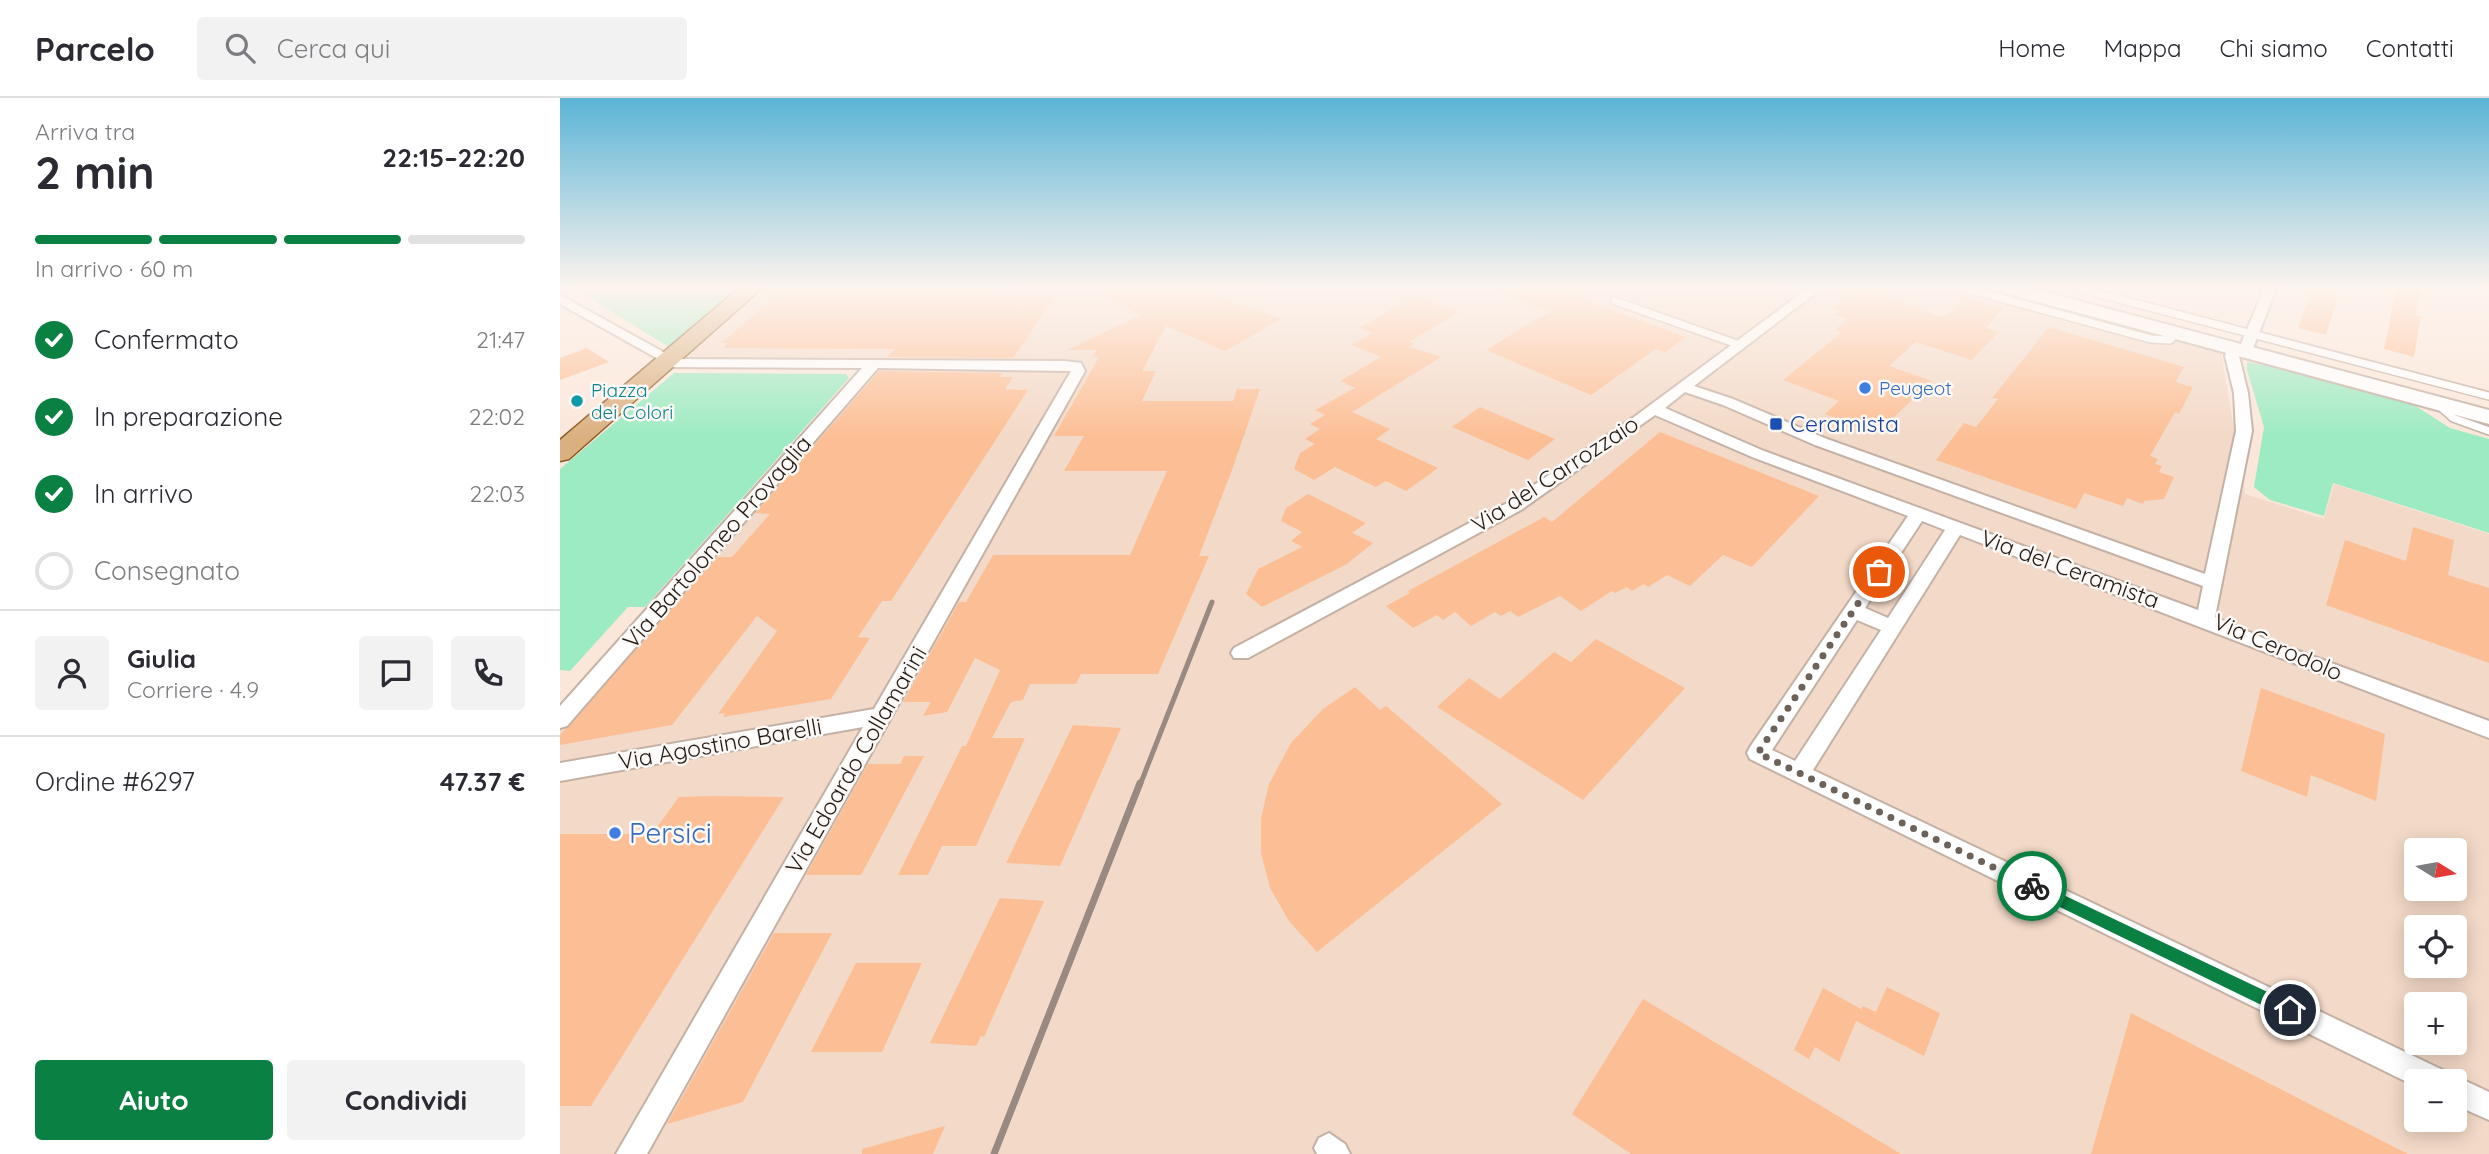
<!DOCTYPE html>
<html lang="it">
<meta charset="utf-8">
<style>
:root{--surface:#fff;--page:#f2f2f3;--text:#2b2b33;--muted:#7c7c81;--line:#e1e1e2;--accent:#0b8043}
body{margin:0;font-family:Quicksand,sans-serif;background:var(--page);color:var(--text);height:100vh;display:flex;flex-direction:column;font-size:26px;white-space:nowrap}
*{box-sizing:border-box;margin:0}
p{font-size:23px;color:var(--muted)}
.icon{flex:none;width:38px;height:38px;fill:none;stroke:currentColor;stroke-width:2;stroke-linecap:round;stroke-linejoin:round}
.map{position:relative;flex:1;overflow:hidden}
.panel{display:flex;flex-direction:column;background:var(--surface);width:560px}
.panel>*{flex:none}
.needle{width:46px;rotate:101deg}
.tools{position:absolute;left:1844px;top:740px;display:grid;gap:14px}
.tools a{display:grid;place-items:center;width:63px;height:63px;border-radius:7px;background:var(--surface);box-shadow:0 4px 18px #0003;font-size:35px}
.pin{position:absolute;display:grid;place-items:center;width:60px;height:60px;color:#fff;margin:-30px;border:4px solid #fff;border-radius:50%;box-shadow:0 2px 7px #0007}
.courier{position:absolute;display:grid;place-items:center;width:70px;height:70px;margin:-35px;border:5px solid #0b8043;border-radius:50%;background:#fff;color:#222;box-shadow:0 2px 9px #0007}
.head em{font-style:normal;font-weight:700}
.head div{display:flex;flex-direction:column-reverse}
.head{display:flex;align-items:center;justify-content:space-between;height:119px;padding:0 35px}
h1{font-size:46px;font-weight:700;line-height:52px}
.bar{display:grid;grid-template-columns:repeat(4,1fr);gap:10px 7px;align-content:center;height:84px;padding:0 35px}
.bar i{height:9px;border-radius:5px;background:var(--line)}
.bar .current{background:var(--accent)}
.bar p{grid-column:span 4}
.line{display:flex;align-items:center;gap:18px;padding:0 35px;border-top:2px solid var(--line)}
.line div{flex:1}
.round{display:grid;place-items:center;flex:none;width:74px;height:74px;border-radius:7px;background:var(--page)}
ol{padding:0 35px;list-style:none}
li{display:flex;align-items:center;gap:21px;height:77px}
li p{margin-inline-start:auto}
li .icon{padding:7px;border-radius:50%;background:var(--accent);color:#fff;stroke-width:4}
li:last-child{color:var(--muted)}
li i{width:38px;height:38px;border:4px solid var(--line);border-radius:50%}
.primary-button{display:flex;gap:14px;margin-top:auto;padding:14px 35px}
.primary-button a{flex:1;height:80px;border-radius:7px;background:var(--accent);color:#fff;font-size:28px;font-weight:700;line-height:80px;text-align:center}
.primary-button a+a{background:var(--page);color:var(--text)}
header{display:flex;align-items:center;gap:42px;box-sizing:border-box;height:98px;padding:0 35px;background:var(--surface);border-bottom:2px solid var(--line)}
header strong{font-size:33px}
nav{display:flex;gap:38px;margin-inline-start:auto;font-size:24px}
.search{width:490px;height:63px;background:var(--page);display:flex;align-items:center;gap:18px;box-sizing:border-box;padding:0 24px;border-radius:7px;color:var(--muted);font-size:26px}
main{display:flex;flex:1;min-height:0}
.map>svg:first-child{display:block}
.built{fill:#f3d9c7;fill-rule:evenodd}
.green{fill:#9cebc2}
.building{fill:#fcbf95}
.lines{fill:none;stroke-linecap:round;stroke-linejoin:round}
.lane-casing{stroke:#c4b1a5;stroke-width:10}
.street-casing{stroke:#c4b1a5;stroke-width:4}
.secondary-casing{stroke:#c4b1a5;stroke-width:4}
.primary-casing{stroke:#8a5a22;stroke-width:3}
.lane{stroke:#fff;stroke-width:7}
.street{fill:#fff;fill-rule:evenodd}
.secondary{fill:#fff;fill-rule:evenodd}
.primary{fill:#dab07f;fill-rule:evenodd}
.rail-far1{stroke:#988a81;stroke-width:5}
.rail{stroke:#988a81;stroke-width:7}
.route{fill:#0b8043}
.done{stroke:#6d625a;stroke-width:7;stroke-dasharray:0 12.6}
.shop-dot{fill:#3f7fe0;stroke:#fcf8f5;stroke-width:2.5}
.culture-dot{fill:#0f9aa8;stroke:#fcf8f5;stroke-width:2.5}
.transit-dot{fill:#1a4fb4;stroke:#fcf8f5;stroke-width:2.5}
.labels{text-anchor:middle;stroke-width:5;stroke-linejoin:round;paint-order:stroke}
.far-shop-label{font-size:19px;fill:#366cbe;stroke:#fcf8f5;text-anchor:start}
.far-culture-label{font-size:19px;fill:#0d838f;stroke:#fcf8f5;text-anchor:start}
.transit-label{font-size:23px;fill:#164399;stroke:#fcf8f5;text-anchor:start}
.street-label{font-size:23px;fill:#211a15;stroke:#fcf8f5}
.near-shop-label{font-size:28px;fill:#366cbe;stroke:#fcf8f5;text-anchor:start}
</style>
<header>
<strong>Parcelo</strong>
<div class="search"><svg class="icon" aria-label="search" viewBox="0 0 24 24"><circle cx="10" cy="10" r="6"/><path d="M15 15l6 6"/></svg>Cerca qui</div>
<nav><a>Home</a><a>Mappa</a><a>Chi siamo</a><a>Contatti</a></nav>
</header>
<main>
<section class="panel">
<div class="head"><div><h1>2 min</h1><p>Arriva tra</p></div><em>22:15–22:20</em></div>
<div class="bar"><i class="current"></i><i class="current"></i><i class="current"></i><i></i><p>In arrivo · 60 m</p></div>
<ol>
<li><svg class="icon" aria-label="check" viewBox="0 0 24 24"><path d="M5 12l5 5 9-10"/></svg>Confermato<p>21:47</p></li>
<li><svg class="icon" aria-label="check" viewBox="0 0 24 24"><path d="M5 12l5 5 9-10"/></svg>In preparazione<p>22:02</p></li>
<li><svg class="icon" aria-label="check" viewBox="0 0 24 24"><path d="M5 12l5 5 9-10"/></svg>In arrivo<p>22:03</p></li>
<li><i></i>Consegnato</li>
</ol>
<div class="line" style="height:126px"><a class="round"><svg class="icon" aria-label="person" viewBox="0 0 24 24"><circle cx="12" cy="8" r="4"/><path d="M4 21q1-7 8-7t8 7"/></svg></a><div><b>Giulia</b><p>Corriere · 4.9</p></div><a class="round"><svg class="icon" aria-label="chat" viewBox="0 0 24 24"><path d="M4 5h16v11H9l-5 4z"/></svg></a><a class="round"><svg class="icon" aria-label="phone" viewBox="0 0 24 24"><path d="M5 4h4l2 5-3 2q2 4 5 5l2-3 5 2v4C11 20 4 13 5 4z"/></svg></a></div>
<div class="line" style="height:91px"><div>Ordine #6297</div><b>47.37 €</b></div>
<div class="primary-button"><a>Aiuto</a><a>Condividi</a></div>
</section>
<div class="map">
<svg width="1929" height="1056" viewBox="0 0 1929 1056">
<rect width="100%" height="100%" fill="#fbe7da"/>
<path class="built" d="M176,191H1444L1661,253L1685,396L1764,421L1774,386L1929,436V1056H0V618L310,266H102L109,249ZM1857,752H1895V791H1857ZM1857,830H1895V868H1857ZM1857,906H1895V945H1857ZM1857,984H1895V1022H1857Z"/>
<g class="green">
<polygon points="15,191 176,191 109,249"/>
<polygon points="1687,264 1703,267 1703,264 1851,305 1890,330 1929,341 1929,435 1773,385 1764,418 1710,402 1694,389 1704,329 1687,272"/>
<polygon points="114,275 286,276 289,280 85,509 68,509 10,573 0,572 0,371"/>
</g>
<g class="building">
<polygon points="222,191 438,191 432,198 496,198 453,260 327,259 335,251 163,250 168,245 162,245"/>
<polygon points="533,191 639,191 721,221 665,253 606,228 582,273 596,273 582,303 673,303 677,291 700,291 672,372 639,458 649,458 598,576 521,576 516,586 470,586 463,602 451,604 432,640 465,640 416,748 382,748 368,777 338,777 402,648 406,648 440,572 415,560 387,614 363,618 371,604 343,604 399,504 406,504 433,457 570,457 607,373 504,373 524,338 494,338 539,259 532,259 537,252 508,252 580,217"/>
<polygon points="934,191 996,191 1126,239 1105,254 1096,251 1031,297 926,252 989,214"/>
<polygon points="1298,191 1357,208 1377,218 1388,217 1404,199 1443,210 1426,230 1439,234 1411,262 1356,244 1329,268 1372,283 1316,336 1265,316 1279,303 1223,282 1282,234 1275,232 1288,221 1275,217 1280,213 1272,210"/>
<polygon points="1836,191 1861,191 1856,217 1861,218 1854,259 1824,251"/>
<polygon points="1751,192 1778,198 1766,237 1738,230"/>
<polygon points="855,198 899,214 849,244 854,246 850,249 881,259 792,314 830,331 816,341 878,370 846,393 826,383 816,389 775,369 754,382 734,371 740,355 755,346 745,341 760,331 750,326 765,317 755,312 795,290 780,283 821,259 792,247 812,235 799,230"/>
<polygon points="1489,229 1624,269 1615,284 1633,289 1619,316 1615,314 1590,358 1598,361 1595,366 1602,368 1599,374 1614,379 1604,401 1584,403 1583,406 1567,400 1563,408 1524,395 1516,411 1376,362 1404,325 1416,329 1438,301 1432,300"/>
<polygon points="27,250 49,264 0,282 0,260"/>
<polygon points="319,273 443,275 439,279 453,279 445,291 468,292 331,503 322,503 298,539 310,540 271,601 163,619 165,615 158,616 217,533 197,518 112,627 0,647 0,637 157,459 172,459 210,416 195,415"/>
<polygon points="920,309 995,341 968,362 892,329"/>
<polygon points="1100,334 1259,398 1192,469 1163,457 1130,488 1107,477 1088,489 1084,486 1072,493 1067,489 1055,495 1052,493 1021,513 1000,498 958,519 950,513 941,518 935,514 911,528 895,514 883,522 877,517 853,530 826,508 850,495 848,493 984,419 992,424"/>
<polygon points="748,396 806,425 792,435 813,445 787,466 702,509 686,496 698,471 742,449 731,443 742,434 721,423 726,410"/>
<polygon points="1853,429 1894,442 1888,477 1929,490 1929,565 1766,507 1785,442 1846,463"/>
<polygon points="1036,541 1125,590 1023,702 877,609 909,580 940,601 994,554 1011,564"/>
<polygon points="795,589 820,612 826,608 942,706 757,854 729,823 710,790 701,755 701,720 709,686 731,645 763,611"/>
<polygon points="1701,590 1825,636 1816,703 1751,677 1747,699 1681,673"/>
<polygon points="513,627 561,630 500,768 446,765"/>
<polygon points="344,658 364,658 301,777 246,777 308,666 340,666"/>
<polygon points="155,698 224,699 31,1008 0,1008 0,736 92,736 119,699"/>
<polygon points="440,800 484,803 424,939 421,938 416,948 370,945"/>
<polygon points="214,835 272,835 183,1004 107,1026"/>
<polygon points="296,865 362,865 322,954 251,954"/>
<polygon points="1327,889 1380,915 1364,958 1296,923 1279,964 1255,949 1249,961 1234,952 1263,890 1301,911 1300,914 1303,908 1316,914"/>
<polygon points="1083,901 1341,1056 1071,1056 1012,1016"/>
<polygon points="1571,915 1848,1056 1531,1056"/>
<polygon points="385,1028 373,1056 302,1056 302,1051"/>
</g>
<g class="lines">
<g class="lane-casing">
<g id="lane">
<polyline points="1407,191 1591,241 1610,242 1617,234"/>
<polyline points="1521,191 1929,298"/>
<polyline points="1055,203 1180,247"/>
<polyline points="1876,305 1893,320 1929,333"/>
</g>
</g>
<g class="street-casing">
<g id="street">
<path d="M1247,191H1261L1134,288L1173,301L1267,341L1645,476L1676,333L1674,295L1665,258L1669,247L1680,248L1704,191H1716L1692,253L1685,257L1680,255L1679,258L1688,295L1692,333L1655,519L1703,540L1929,623V640L1400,437L1253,672L1887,974L1889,980L1895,978L1929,994V1022L1895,1007V984H1857V989L1190,661L1187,655L1190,649L1348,418L1192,359L1095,317L961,412L688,560H674L671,555L674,550L949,404L1074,319ZM1125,294L1163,307L1255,347L1643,488L1638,512L1204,353L1105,310ZM1362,423L1385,432L1328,520L1305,510ZM1297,522L1321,532L1235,663L1212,652Z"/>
<polygon points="0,197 116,261 505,263 521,265 525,273 87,1056 56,1056 303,629 0,683 0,665 314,611 511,273 318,270 7,628 0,630 0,608 302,270 105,269 98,265 100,262 0,206"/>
<polygon points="769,1035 785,1046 790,1056 757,1056 754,1050 759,1040"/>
</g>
</g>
<g class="secondary-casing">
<polygon id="secondary" points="1443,191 1474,191 1929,312 1929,326 1445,195"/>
</g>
<g class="primary-casing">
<polygon id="primary" points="178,191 201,191 9,361 0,363 0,342"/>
</g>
<use href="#lane" class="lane"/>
<use href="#street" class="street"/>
<use href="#secondary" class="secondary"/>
<use href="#primary" class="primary"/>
<polyline class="rail-far1" points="580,687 652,504"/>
<polyline class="rail" points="434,1056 580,685"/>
</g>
<linearGradient id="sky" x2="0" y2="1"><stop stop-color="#5bb4d6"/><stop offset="0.56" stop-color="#fdf4ee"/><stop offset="1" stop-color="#fdf4ee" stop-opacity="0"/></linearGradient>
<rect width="1929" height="339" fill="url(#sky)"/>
<polygon class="route" points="1472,782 1735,907 1737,912 1735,918 1730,920 1724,918 1467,793 1467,784"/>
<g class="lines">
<polyline class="done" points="1319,474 1198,655 1472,788"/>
</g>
<g class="shop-dot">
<circle cx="1305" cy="290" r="7"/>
<circle cx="55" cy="735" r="7"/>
</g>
<circle class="culture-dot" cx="17" cy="303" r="7"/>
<rect class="transit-dot" x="1209" y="319" width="14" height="14" rx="3.5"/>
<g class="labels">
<g class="far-shop-label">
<text x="1319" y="297">Peugeot</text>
</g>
<g class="far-culture-label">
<text x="31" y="299">Piazza<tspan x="31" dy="22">dei Colori</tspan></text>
</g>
<g class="transit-label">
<text x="1230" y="334">Ceramista</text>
</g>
<g class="street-label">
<text transform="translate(995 376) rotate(-33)" y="8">Via del Carrozzaio</text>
<text transform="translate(157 444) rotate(-49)" y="8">Via Bartolomeo Provaglia</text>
<text transform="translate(1510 471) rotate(20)" y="8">Via del Ceramista</text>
<text transform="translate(1718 549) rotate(23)" y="8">Via Cerodolo</text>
<text transform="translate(160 646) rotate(-10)" y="8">Via Agostino Barelli</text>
<text transform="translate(296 662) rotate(-60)" y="8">Via Edoardo Collamarini</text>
</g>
<g class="near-shop-label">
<text x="69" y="745">Persici</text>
</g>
</g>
</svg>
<div class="tools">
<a><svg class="needle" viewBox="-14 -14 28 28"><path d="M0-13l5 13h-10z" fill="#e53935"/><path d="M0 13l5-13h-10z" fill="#7c7c81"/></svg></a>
<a><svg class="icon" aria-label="locate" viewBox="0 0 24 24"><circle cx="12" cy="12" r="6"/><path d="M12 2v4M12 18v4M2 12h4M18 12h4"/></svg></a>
<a>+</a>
<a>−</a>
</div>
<div class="pin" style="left:1319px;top:474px;background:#ea580c"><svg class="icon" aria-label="bag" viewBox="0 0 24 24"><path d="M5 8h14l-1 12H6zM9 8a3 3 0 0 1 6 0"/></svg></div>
<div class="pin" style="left:1730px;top:912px;background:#1f2937"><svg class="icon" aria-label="home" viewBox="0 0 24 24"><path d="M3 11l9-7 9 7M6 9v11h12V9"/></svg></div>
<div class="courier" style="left:1472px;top:788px"><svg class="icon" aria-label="bike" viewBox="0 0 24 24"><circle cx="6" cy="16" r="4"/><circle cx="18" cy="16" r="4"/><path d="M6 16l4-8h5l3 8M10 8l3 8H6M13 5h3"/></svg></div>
</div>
</main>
